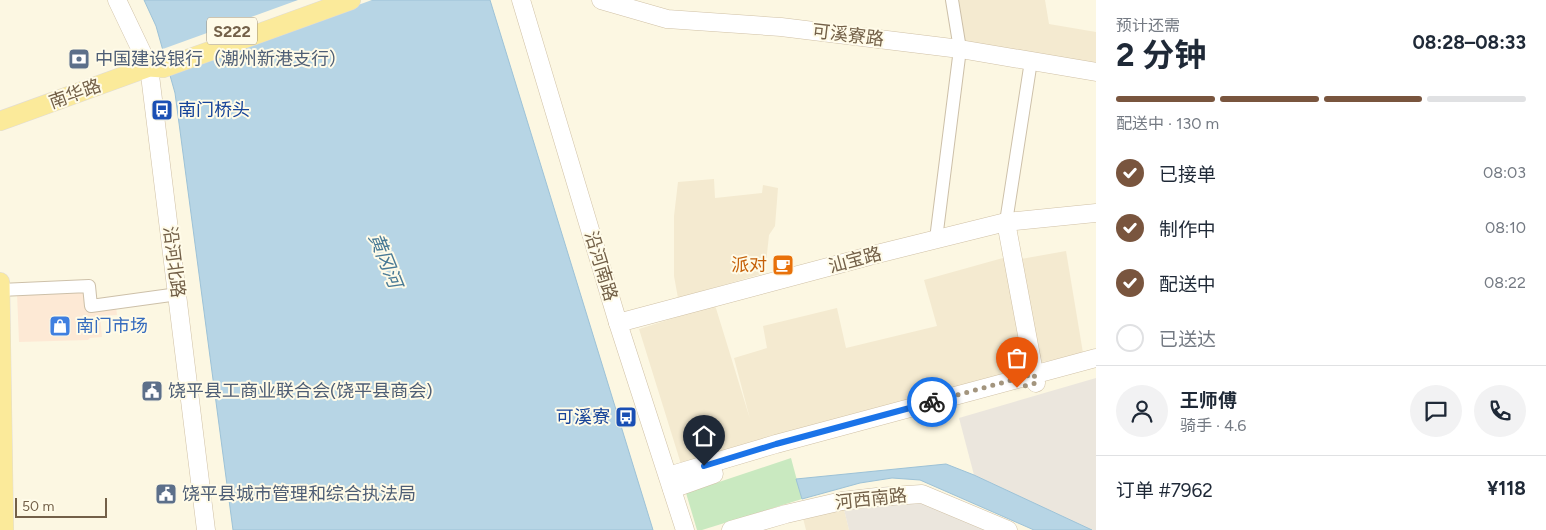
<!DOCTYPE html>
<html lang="zh">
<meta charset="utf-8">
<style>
:root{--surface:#fff;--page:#f2f2f3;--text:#1f2937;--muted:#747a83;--line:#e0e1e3;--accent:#79553e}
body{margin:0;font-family:Figtree,"Noto Sans SC",sans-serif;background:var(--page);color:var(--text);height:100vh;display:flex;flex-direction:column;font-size:19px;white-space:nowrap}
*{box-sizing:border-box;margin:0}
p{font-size:16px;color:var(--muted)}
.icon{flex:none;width:28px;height:28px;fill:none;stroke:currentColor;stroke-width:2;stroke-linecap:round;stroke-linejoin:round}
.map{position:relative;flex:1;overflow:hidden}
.panel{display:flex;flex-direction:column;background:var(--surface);width:450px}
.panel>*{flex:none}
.scale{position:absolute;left:15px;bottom:12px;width:92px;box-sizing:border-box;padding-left:5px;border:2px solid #736048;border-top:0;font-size:14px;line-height:18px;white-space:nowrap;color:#736048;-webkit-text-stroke:4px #fffbe8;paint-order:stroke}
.pin{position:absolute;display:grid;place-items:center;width:42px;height:42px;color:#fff;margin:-51px -21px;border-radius:50% 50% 50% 0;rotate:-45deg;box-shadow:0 0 5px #0007}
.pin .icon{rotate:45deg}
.courier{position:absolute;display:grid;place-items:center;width:50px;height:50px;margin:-25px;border:4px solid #1a73e8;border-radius:50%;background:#fff;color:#222;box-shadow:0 1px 6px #0007}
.head em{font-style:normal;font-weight:700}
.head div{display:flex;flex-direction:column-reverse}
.head{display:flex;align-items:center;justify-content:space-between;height:85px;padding:0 20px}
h1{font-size:32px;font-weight:700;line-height:38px}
.bar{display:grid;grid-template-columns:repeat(4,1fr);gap:8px 5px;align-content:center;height:60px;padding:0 20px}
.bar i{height:6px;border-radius:4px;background:var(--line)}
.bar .current{background:var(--accent)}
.bar p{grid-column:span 4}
.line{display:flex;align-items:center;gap:12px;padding:0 20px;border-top:1px solid var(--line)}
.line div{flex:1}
.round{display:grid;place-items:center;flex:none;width:52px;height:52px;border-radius:26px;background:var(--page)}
ol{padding:0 20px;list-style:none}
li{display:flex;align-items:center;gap:15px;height:55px}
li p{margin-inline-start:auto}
li .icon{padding:5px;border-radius:50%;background:var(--accent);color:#fff;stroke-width:4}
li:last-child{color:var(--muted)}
li i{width:28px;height:28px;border:2px solid var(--line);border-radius:50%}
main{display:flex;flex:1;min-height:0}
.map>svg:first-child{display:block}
.residential{fill:#f4ead0}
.commercial{fill:#fde9d5}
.industrial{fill:#ebe6dd}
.green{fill:#c9e9c0}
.water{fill:#b7d5e5;stroke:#9dc2d7}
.pier{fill:#fcf7e2}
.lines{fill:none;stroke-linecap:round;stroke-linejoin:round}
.street-casing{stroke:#cdc0a9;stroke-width:14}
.secondary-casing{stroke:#d0c1a6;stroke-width:19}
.primary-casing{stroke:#e0dcd7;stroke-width:20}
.street{stroke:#fff;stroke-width:12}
.secondary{stroke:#fff;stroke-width:18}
.primary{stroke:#fbea9a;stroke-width:19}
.done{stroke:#a3957e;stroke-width:5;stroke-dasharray:0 9}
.route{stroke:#1a73e8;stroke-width:6}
.labels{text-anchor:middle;stroke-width:4;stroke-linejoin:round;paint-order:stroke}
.shield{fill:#fffbe8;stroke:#9d8e78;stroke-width:1}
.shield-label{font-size:16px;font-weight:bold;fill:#736048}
.street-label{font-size:18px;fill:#736048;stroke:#fffbe8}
.service-label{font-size:18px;fill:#4e5e75;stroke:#fffbe8;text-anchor:start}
.transit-label{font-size:18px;fill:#164399;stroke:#fffbe8;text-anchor:start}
.food-label{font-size:18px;fill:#c56008;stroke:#fffbe8;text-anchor:end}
.shop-label{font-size:18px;fill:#366cbe;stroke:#fffbe8;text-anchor:start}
.water-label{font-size:19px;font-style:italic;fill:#487995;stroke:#fffbe8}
</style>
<main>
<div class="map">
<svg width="1096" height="530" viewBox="0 0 1096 530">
<rect width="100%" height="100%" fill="#fcf7e2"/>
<g class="residential">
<polygon points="952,0 1045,0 1049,24 1096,32 1096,72 960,49"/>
<polygon points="714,179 715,198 762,193 763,185 778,188 775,226 769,235 765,273 678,298 674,276 674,216 678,182"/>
<polygon points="1066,251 1083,353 1038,363 1021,259"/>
<polygon points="1010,256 1032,368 860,412 756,441 681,464 639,329 715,305 750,419 734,358 767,348 763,326 837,308 846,348 937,326 924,280"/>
<polygon points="842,501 849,530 806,530 801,510"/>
</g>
<polygon class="commercial" points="86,291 93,301 115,298 117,315 100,316 102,337 90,338 88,340 19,342 17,293"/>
<g class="industrial">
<polygon points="1096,378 1096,530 1092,530 974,475 959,418"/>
<polygon points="922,494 1008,530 849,530 842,501"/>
</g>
<polygon class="green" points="791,458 802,499 702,530 697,530 686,493"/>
<g class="water">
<polygon points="144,0 490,0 653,530 233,530 175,93 156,26"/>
<polygon points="946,464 974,475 1092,530 1034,530 920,480 892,478 860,483 802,499 796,479"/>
</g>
<polygon class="pier" points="298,0 372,0 167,74 160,50"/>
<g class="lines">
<g class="street-casing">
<g id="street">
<polyline points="1006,222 1031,61"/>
<polyline points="936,239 960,49 952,0"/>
<polyline points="0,290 89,286 91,306 178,294"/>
</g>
</g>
<g class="secondary-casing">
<g id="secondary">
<polyline points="117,0 149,67 206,530"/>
<polyline points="521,0 618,323 685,530"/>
<polyline points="601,0 667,19 781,27 960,49 1096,72"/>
<polyline points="1006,222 1036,383"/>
<polyline points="618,323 877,254 1006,222 1096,213"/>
<polyline points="668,476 776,444 1096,358"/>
<polyline points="672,489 714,474"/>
<polyline points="731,530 786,514 842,501 877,497 922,494 1008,530"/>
</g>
</g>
<g class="primary-casing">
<g id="primary">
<polyline points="0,121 149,67 163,68 351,0"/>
<polyline points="0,282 4,530"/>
</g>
</g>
<use href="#street" class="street"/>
<use href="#secondary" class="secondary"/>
<use href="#primary" class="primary"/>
</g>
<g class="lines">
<polyline class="done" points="932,402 1034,374 1036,383 1017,388"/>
<polyline class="route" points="704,466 776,444 932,402"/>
</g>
<defs>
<g id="bank-square" transform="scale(1.125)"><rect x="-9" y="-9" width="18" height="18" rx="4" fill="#5c6f8a" stroke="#fffbe8"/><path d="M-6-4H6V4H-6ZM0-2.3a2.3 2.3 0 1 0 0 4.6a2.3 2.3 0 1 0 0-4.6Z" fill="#fff"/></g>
<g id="bus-square" transform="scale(1.125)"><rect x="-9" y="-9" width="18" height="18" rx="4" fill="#1a4fb4" stroke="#fffbe8"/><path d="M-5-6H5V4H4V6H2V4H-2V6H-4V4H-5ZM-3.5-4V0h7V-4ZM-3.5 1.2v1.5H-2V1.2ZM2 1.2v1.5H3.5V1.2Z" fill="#fff"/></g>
<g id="cafe-square" transform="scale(1.125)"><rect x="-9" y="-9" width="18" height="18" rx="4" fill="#e8710a" stroke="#fffbe8"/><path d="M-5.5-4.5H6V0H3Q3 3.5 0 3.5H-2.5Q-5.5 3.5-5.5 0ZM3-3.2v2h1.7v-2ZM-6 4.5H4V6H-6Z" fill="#fff"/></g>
<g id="shop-square" transform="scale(1.125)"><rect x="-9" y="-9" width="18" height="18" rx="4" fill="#3f7fe0" stroke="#fffbe8"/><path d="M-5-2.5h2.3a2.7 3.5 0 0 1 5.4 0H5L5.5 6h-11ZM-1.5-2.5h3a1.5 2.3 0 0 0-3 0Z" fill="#fff"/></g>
<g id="civic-square" transform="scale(1.125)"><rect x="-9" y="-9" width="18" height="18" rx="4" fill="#5c6f8a" stroke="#fffbe8"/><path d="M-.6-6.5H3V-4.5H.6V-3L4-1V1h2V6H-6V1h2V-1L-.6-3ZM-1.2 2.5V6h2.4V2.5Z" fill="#fff"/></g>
</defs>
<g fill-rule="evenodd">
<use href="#bank-square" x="79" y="59"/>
<use href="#bus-square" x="162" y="110"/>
<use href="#cafe-square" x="783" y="265"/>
<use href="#shop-square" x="60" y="326"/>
<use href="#civic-square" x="152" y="391"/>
<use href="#bus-square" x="626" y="417"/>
<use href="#civic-square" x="166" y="494"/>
</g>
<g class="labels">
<rect class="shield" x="207" y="17.5" width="50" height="27" rx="4"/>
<g class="shield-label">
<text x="232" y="37">S222</text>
</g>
<g class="street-label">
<text transform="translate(848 35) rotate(7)" y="6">可溪寮路</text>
<text transform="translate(75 94) rotate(-20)" y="6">南华路</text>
<text transform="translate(855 260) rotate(-15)" y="6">汕宝路</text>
<text transform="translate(174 262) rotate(83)" y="6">沿河北路</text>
<text transform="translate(601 266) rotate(73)" y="6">沿河南路</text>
<text transform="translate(871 499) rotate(-6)" y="6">河西南路</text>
</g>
<g class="service-label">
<text x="95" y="65">中国建设银行（潮州新港支行）</text>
<text x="168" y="397">饶平县工商业联合会(饶平县商会)</text>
<text x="182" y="500">饶平县城市管理和综合执法局</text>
</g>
<g class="transit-label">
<text x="178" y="116">南门桥头</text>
<text x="610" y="423" text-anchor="end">可溪寮</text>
</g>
<g class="food-label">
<text x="767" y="271">派对</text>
</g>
<g class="shop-label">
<text x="76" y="332">南门市场</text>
</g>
<g class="water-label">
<text transform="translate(386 260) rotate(68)" y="7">黄冈河</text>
</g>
</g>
</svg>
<div class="scale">50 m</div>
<div class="pin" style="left:1017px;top:388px;background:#ea580c"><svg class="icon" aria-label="bag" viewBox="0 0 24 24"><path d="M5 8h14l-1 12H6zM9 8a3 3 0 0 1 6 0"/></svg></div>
<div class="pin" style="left:704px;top:466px;background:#1f2937"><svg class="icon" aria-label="home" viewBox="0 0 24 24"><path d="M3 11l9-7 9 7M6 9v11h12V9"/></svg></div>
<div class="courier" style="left:932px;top:402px"><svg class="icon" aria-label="bike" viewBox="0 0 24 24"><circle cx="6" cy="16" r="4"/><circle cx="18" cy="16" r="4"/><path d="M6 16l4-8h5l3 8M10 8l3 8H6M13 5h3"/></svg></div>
</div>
<section class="panel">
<div class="head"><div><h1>2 分钟</h1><p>预计还需</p></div><em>08:28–08:33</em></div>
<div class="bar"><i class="current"></i><i class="current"></i><i class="current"></i><i></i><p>配送中 · 130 m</p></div>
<ol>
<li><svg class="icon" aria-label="check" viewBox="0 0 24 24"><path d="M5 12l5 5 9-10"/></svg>已接单<p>08:03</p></li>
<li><svg class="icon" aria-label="check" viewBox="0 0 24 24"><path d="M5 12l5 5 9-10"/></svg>制作中<p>08:10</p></li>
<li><svg class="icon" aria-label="check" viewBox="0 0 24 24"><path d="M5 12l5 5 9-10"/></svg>配送中<p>08:22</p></li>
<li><i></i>已送达</li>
</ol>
<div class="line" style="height:90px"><a class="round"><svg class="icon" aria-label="person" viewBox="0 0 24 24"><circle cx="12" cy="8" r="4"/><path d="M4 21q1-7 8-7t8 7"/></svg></a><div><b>王师傅</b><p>骑手 · 4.6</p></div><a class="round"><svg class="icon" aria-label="chat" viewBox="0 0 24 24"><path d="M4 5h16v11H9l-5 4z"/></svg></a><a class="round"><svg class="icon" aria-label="phone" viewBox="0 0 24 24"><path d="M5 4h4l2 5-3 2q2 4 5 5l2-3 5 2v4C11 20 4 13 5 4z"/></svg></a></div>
<div class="line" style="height:65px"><div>订单 #7962</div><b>¥118</b></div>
</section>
</main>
